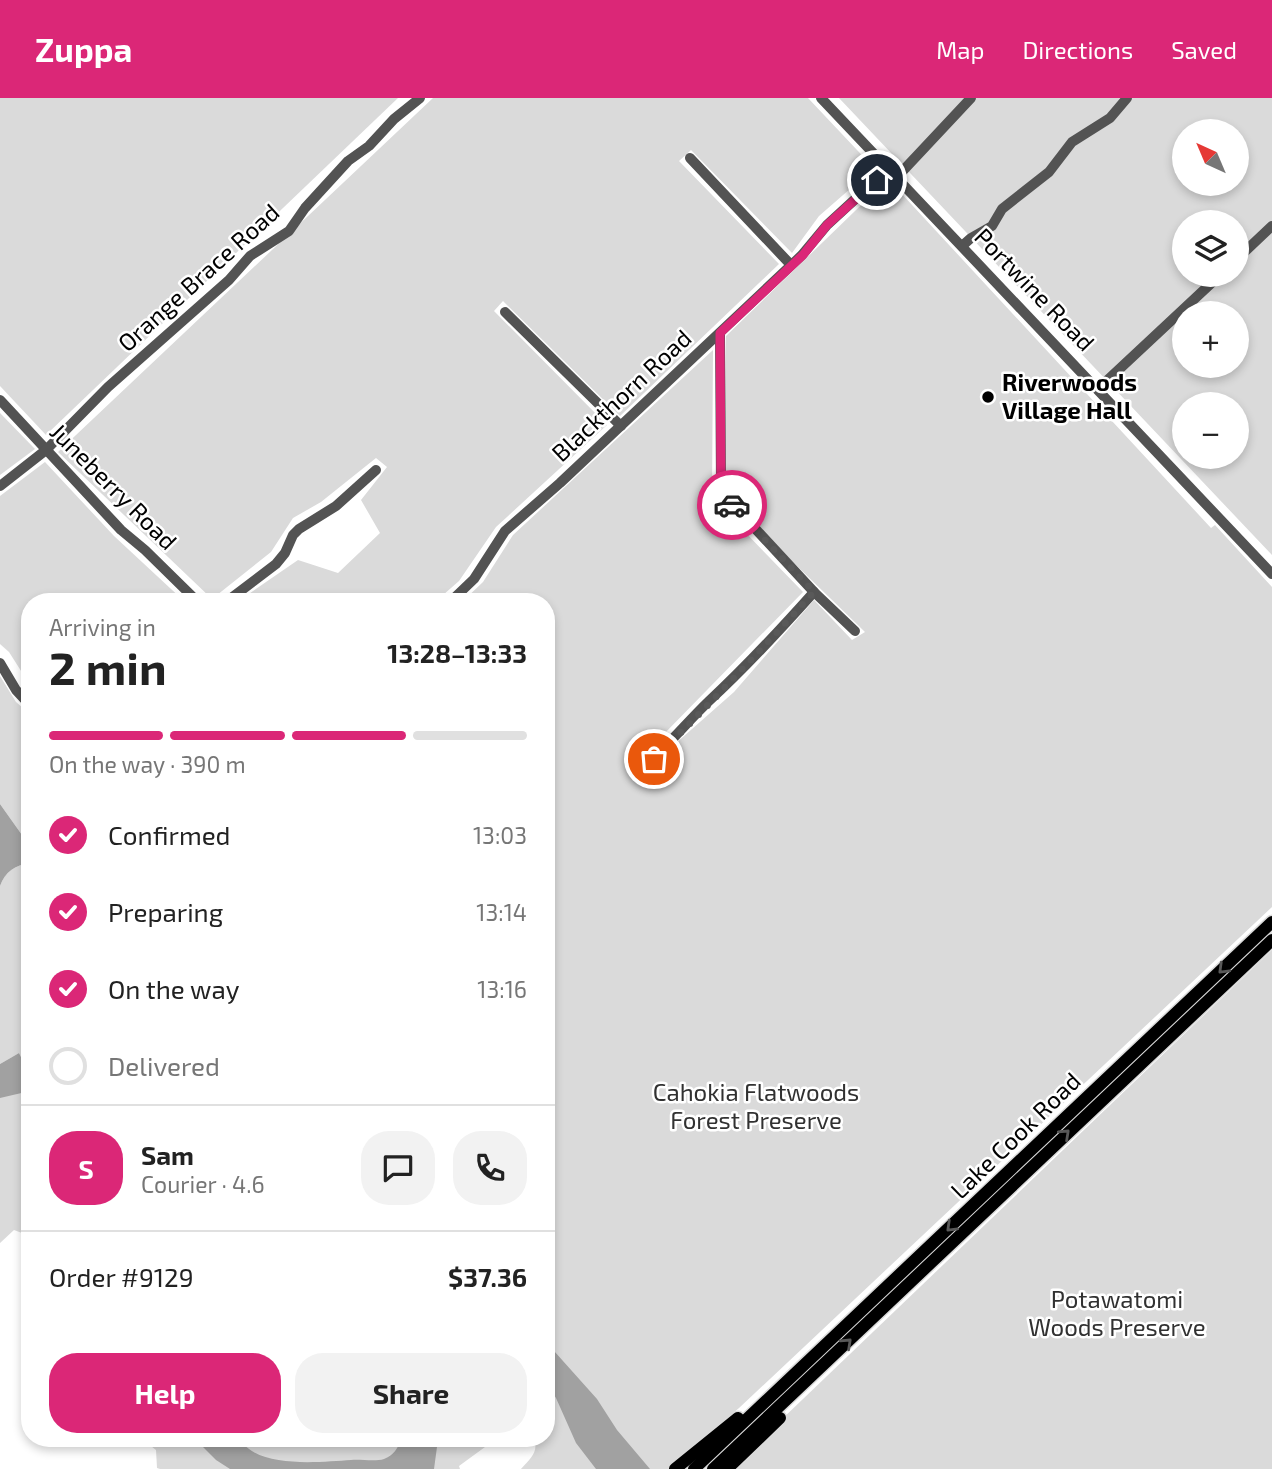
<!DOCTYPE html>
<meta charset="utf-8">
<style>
:root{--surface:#fff;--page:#f2f2f2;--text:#222;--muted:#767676;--line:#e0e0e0;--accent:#db2777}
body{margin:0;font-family:"Exo 2",sans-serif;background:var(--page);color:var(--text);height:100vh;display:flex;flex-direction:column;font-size:26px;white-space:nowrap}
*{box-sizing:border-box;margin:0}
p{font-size:23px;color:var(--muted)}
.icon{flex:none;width:38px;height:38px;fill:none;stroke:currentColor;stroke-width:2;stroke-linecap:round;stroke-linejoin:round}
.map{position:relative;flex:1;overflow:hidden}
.sheet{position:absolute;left:21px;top:495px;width:534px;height:854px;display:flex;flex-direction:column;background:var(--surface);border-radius:28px;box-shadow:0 4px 10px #0003}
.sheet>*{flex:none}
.needle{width:46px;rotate:316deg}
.controls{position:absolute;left:1172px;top:21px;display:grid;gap:14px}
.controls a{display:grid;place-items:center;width:77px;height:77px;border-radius:50%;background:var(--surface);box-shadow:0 4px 10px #0003;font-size:35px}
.pin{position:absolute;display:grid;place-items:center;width:60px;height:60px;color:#fff;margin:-30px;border:4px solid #fff;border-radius:50%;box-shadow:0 2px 7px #0007}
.courier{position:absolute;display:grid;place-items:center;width:70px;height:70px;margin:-35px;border:5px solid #db2777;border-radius:50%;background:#fff;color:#222;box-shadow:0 2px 9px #0007}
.headline em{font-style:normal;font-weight:700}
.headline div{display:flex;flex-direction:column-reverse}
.headline{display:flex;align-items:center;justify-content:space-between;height:119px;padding:0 28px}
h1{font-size:46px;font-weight:700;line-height:52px}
.bar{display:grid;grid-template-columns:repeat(4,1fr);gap:10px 7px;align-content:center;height:84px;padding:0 28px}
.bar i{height:9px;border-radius:5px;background:var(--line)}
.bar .selected{background:var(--accent)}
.bar p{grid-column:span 4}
.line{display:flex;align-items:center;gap:18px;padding:0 28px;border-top:2px solid var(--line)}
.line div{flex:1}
.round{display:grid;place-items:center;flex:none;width:74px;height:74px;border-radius:28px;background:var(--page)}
ol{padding:0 28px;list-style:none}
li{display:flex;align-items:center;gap:21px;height:77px}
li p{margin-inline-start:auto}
li .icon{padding:7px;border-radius:50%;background:var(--accent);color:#fff;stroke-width:4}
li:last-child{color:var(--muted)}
li i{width:38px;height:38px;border:4px solid var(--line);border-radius:50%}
.action{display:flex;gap:14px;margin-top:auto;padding:14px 28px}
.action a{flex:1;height:80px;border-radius:28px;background:var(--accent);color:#fff;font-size:28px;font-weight:700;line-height:80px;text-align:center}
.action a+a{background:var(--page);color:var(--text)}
header{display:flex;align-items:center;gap:42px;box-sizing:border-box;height:98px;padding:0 35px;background:var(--accent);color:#fff}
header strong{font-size:33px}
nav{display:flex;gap:38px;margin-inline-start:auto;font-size:24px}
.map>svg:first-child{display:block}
.green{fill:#dadada;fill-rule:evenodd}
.water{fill:#a1a1a1}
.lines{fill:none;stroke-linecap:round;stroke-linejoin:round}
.major-casing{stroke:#dbdbdb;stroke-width:15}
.minor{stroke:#535353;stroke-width:10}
.major{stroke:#000;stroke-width:12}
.oneway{stroke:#595959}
.done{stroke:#595959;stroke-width:7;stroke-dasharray:0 12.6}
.route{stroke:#db2777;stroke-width:9}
.poi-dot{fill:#000;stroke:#fff;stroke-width:2.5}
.labels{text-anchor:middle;stroke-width:5;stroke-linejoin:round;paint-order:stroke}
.street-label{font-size:24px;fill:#000;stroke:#fff}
.poi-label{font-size:24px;font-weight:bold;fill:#000;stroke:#fff;text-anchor:start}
.park-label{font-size:24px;fill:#313131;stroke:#fff}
</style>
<header>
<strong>Zuppa</strong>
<nav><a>Map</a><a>Directions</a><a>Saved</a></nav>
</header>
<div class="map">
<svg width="1272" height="1371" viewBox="0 0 1272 1371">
<rect width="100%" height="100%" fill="#fff"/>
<g class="green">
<polygon points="0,0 398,0 46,337 0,288"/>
<polygon points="433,0 808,0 874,70 819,118 792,155 691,52 679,63 779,166 620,318 503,203 494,213 607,327 496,429 459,483 435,504 237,504 298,462 338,475 380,435 361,402 387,369 376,360 321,404 293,420 271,454 212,501 58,354"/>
<path d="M839,0H1272V457ZM1185,33H1237V86H1185ZM1185,124H1237V177H1185ZM1185,215H1237V268H1185ZM1185,306H1237V359H1185Z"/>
<path d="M888,81L1211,430L1215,427L1272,489V809L739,1310L668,1371H521C530,1361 539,1354 534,1341L546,1340V504H462L483,484L513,437L713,252L712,400L803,494L663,637L628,669L633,683L734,594L814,502L852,542L865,534L724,397L726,238Z"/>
<polygon points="0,315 35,351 0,377"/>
<polygon points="45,364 114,438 185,504 30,504 30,587 9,554 0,546 0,398"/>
<polygon points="0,578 16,604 30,616 30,742 22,737 0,706"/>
<path d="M30,765V890L25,904L30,923V958L21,959L19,955L0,966V788C5,774 15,767 30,765Z"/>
<polygon points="1272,852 1272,1371 731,1371 757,1345"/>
<polygon points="30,965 30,1138 14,1132 0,1145 0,973"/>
<polygon points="142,1341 523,1341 485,1349 459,1368 460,1371 160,1371 157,1370 156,1352"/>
</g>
<g class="water">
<path d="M0,706L22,737L30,742V765C15,767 5,774 0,788Z"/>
<polygon points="19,955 21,959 30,958 30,993 0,1000 0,966"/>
<polygon points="546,1244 597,1301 617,1332 650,1371 596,1371 576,1345 556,1300 546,1285"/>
<path d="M195,1341H240C257,1371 319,1364 351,1362C361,1361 375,1364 384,1361C393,1358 399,1349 401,1341H433L437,1349L434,1371H230L216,1362Z"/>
</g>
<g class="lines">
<g class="major-casing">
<g id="major">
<polyline points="675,1371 738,1320"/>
<polyline points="694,1371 1272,824"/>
<polyline points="713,1371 1272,842"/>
<polyline points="727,1371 780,1320"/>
</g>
</g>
<g class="minor">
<polyline points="821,0 1272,476"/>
<polyline points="690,60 791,167"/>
<polyline points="897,79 971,0"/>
<polyline points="962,148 971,140 992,128 1002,111 1049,74 1072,44 1110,20 1127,0"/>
<polyline points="1237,161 1272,128"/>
<polyline points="505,214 621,328"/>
<polyline points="720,235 721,388 724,397 814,494 855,533"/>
<polyline points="1098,291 1220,177"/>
<polyline points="0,302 121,432 145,452 198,504"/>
<polyline points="0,388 46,352 108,289 229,182 250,158 289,133 305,110 348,63 369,48 394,21 420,0"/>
<polyline points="226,504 276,466 285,455 293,437 299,431 336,408 376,372"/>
<polyline points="450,504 474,481 505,433 560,385 802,157 827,127 889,70"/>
<polyline points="0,565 16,592 30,607"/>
<path d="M636,675C664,653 684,627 709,603C746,569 780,532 814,494"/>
</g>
<use href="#major" class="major"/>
</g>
<defs><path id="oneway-chevron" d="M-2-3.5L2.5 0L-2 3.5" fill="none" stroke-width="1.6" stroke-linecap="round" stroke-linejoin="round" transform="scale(1.75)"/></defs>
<g class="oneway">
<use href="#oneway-chevron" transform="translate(1223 871) rotate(136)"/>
<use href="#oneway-chevron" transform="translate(1065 1036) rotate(-43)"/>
<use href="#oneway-chevron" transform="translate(951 1129) rotate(136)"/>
<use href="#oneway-chevron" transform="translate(847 1245) rotate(-43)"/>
</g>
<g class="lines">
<path class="done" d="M654,661C709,607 762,551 814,494L732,407"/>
<polyline class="route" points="732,407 723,397 721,388 720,235 803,157 827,127 877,82"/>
</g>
<circle class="poi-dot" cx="988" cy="299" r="7"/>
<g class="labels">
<g class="street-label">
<text transform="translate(199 180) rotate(-42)" y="8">Orange Brace Road</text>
<text transform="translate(1034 192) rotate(46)" y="8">Portwine Road</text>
<text transform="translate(622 298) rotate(-43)" y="8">Blackthorn Road</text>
<text transform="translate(113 389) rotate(45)" y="8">Juneberry Road</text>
<text transform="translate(1016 1038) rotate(-44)" y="8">Lake Cook Road</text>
</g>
<g class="poi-label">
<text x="1002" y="293">Riverwoods<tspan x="1002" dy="28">Village Hall</tspan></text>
</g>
<g class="park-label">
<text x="756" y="1003">Cahokia Flatwoods<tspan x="756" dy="28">Forest Preserve</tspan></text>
<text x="1117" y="1210">Potawatomi<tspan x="1117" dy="28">Woods Preserve</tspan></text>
</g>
</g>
</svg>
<div class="controls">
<a><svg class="needle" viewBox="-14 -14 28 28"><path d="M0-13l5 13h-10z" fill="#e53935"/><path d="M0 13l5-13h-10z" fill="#767676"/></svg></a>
<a><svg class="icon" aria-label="layers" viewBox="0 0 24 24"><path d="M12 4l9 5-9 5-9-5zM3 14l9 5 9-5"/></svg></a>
<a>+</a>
<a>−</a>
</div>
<div class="pin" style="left:654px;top:661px;background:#ea580c"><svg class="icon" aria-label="bag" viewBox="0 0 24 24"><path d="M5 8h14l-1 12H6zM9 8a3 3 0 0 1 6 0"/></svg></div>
<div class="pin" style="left:877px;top:82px;background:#1f2937"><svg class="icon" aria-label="home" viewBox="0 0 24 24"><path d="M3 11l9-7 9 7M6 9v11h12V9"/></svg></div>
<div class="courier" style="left:732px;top:407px"><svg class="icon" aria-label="car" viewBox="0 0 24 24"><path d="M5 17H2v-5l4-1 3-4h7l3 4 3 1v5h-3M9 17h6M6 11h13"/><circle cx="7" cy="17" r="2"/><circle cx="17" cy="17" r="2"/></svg></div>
<section class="sheet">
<div class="headline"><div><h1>2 min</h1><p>Arriving in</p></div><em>13:28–13:33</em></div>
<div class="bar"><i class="selected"></i><i class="selected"></i><i class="selected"></i><i></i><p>On the way · 390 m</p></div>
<ol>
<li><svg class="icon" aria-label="check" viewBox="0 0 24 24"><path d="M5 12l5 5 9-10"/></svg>Confirmed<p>13:03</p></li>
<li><svg class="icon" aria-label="check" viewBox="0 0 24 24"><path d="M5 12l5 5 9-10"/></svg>Preparing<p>13:14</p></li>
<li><svg class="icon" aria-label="check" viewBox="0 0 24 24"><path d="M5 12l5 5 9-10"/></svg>On the way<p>13:16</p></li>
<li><i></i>Delivered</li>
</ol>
<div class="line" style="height:126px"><b class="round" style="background:var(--accent);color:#fff">S</b><div><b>Sam</b><p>Courier · 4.6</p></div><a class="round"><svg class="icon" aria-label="chat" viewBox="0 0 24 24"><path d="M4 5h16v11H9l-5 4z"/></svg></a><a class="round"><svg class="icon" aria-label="phone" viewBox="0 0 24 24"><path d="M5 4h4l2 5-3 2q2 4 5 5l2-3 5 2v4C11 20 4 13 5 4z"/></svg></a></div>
<div class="line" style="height:91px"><div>Order #9129</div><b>$37.36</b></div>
<div class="action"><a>Help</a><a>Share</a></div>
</section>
</div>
